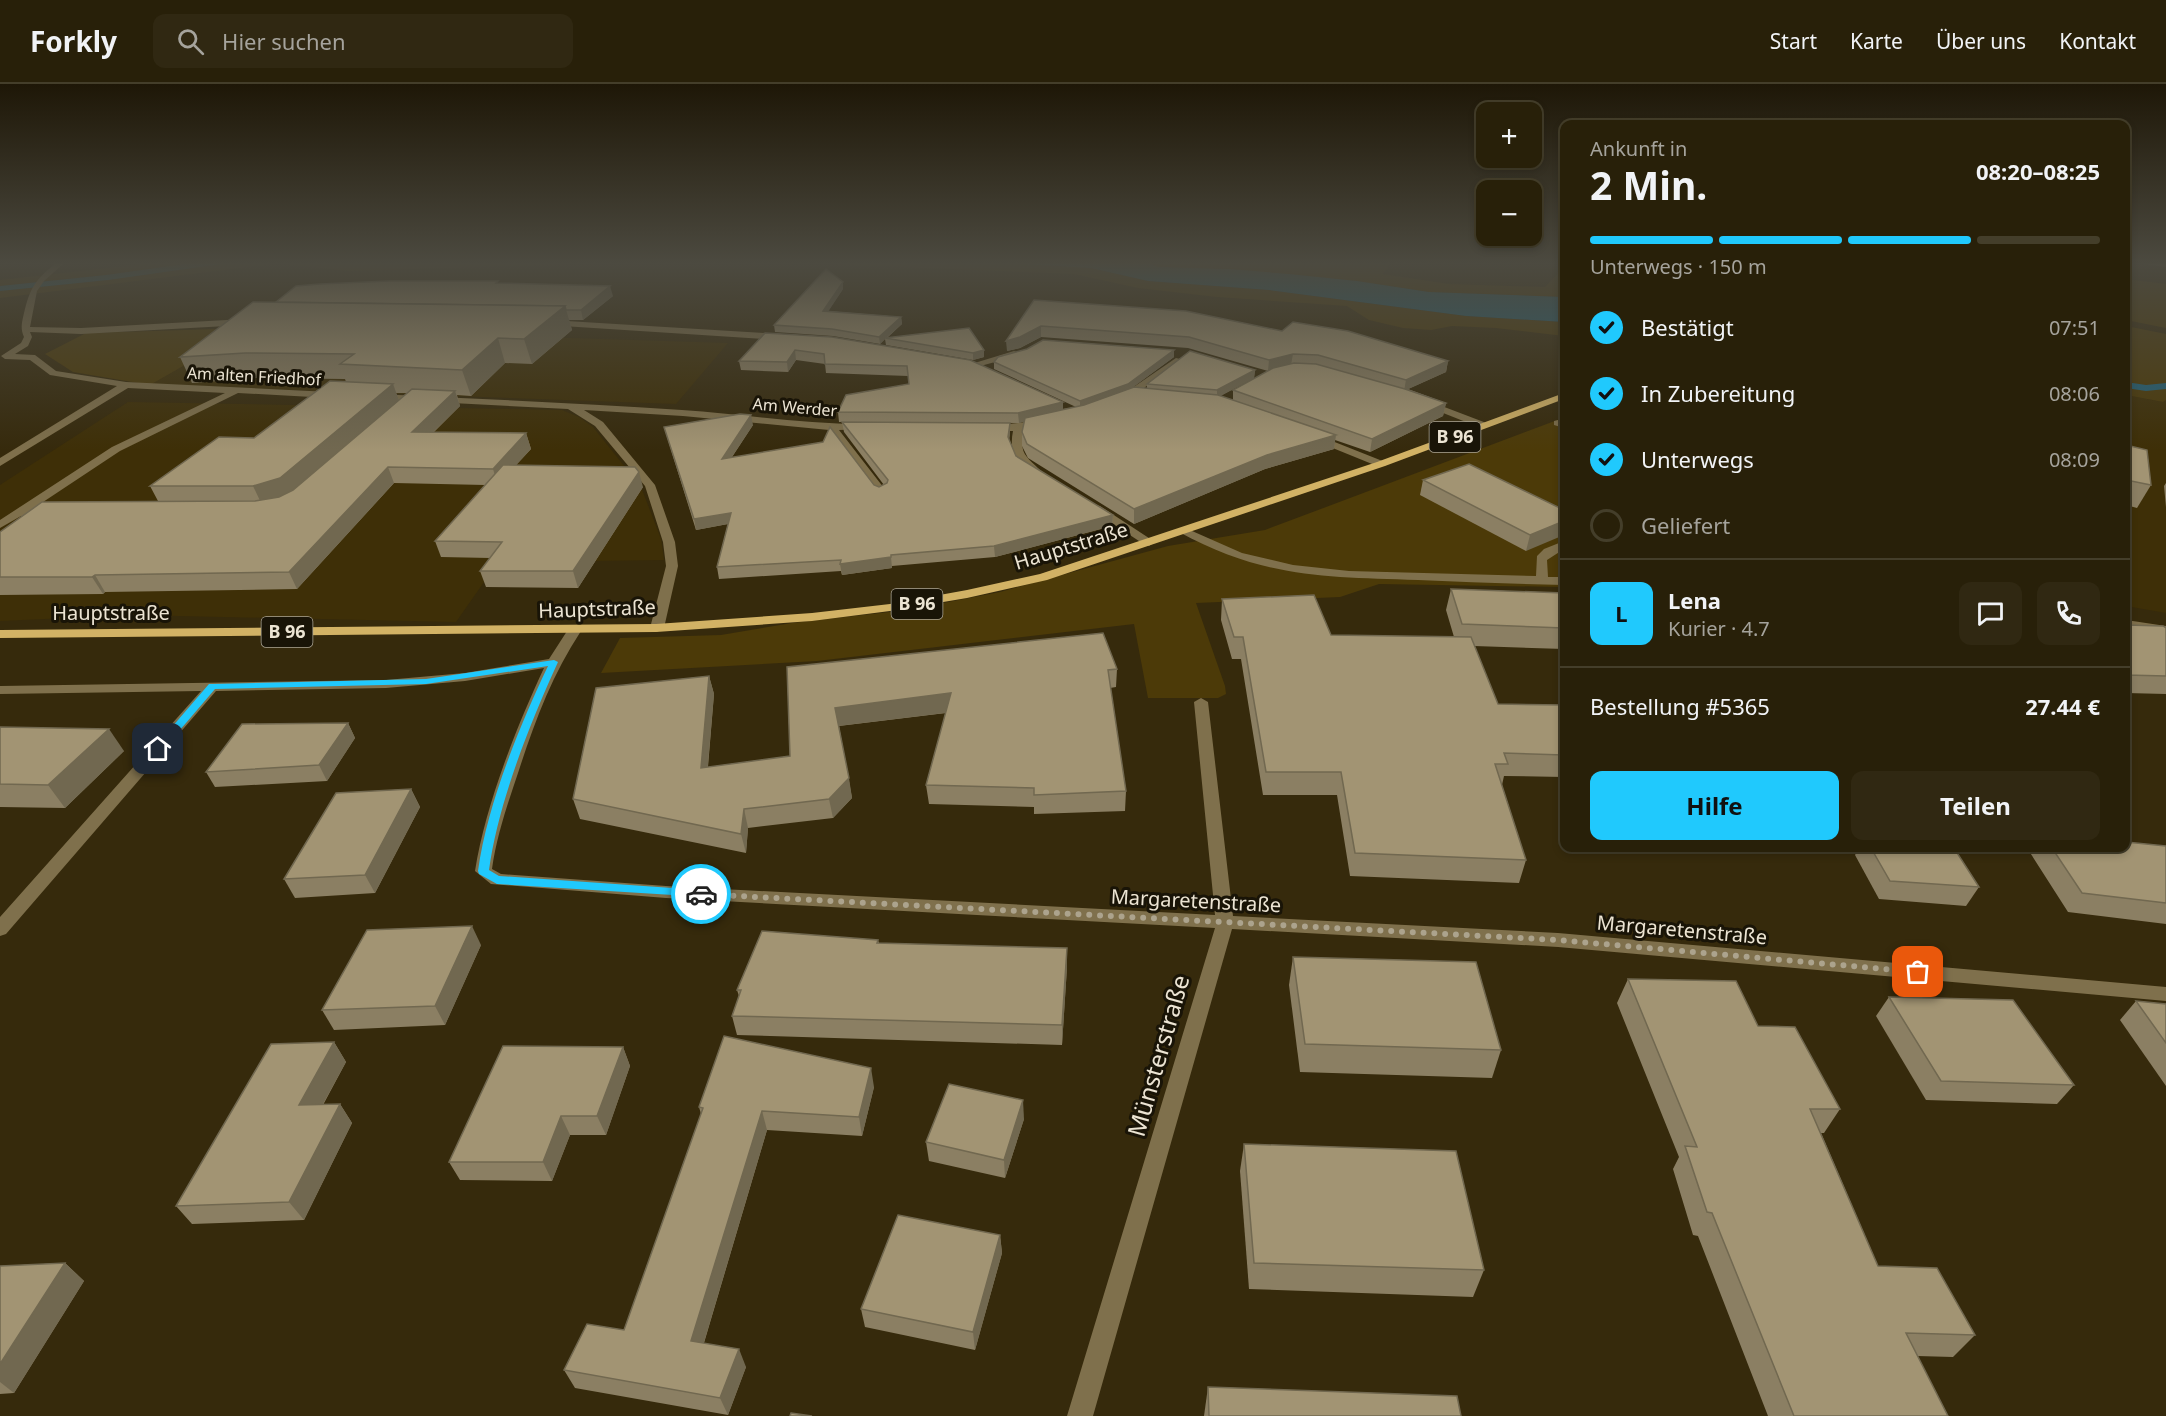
<!DOCTYPE html>
<html lang="de">
<meta charset="utf-8">
<style>
:root{--surface:#282009;--page:#302812;--text:#f1f3f6;--muted:#a5a39c;--line:#443e2a;--accent:#20c9fd}
body{margin:0;font-family:"Noto Sans",sans-serif;background:var(--page);color:var(--text);height:100vh;display:flex;flex-direction:column;font-size:22px;white-space:nowrap}
*{box-sizing:border-box;margin:0}
p{font-size:20px;color:var(--muted)}
.icon{flex:none;width:33px;height:33px;fill:none;stroke:currentColor;stroke-width:2;stroke-linecap:round;stroke-linejoin:round}
.map{position:relative;flex:1;overflow:hidden}
.side{position:absolute;left:1560px;top:36px;width:570px;height:732px;display:flex;flex-direction:column;background:var(--surface);border-radius:12px;box-shadow:0 3px 9px #0003,0 0 0 2px var(--line)}
.side>*{flex:none}
.fabs{position:absolute;left:1476px;top:18px;display:grid;gap:12px}
.fabs a{display:grid;place-items:center;width:66px;height:66px;border-radius:12px;background:var(--surface);box-shadow:0 3px 9px #0003,0 0 0 2px var(--line);font-size:30px}
.pin{position:absolute;display:grid;place-items:center;width:51px;height:51px;color:#fff;margin:-26px;border-radius:12px;box-shadow:0 3px 9px #0006}
.courier{position:absolute;display:grid;place-items:center;width:60px;height:60px;margin:-30px;border:4px solid #20c9fd;border-radius:50%;background:#fff;color:#222;box-shadow:0 2px 8px #0007}
.headline em{font-style:normal;font-weight:700}
.headline div{display:flex;flex-direction:column-reverse}
.headline{display:flex;align-items:center;justify-content:space-between;height:102px;padding:0 30px}
h1{font-size:39px;font-weight:700;line-height:45px}
.bar{display:grid;grid-template-columns:repeat(4,1fr);gap:9px 6px;align-content:center;height:72px;padding:0 30px}
.bar i{height:8px;border-radius:4px;background:var(--line)}
.bar .active{background:var(--accent)}
.bar p{grid-column:span 4}
.line{display:flex;align-items:center;gap:15px;padding:0 30px;border-top:2px solid var(--line)}
.line div{flex:1}
.round{display:grid;place-items:center;flex:none;width:63px;height:63px;border-radius:12px;background:var(--page)}
ol{padding:0 30px;list-style:none}
li{display:flex;align-items:center;gap:18px;height:66px}
li p{margin-inline-start:auto}
li .icon{padding:6px;border-radius:50%;background:var(--accent);color:#111;stroke-width:4}
li:last-child{color:var(--muted)}
li i{width:33px;height:33px;border:3px solid var(--line);border-radius:50%}
.action{display:flex;gap:12px;margin-top:auto;padding:12px 30px}
.action a{flex:1;height:69px;border-radius:12px;background:var(--accent);color:#111;font-size:24px;font-weight:700;line-height:69px;text-align:center}
.action a+a{background:var(--page);color:var(--text)}
header{display:flex;align-items:center;gap:36px;box-sizing:border-box;height:84px;padding:0 30px;background:var(--surface);border-bottom:2px solid var(--line)}
header strong{font-size:28px}
nav{display:flex;gap:33px;margin-inline-start:auto;font-size:21px}
.search{width:420px;height:54px;background:var(--page);display:flex;align-items:center;gap:15px;box-sizing:border-box;padding:0 21px;border-radius:12px;color:var(--muted);font-size:22px}
.map>svg:first-child{display:block}
.built{fill:#3e2f07}
.green{fill:#4c3a08}
.water{fill:#226178}
.lines{fill:none;stroke-linecap:round;stroke-linejoin:round}
.stream{fill:#226178;fill-rule:evenodd}
.minor{fill:#7f704c;fill-rule:evenodd}
.major{fill:#d2b265;fill-rule:evenodd}
.wall{fill:#8b7f63;fill-rule:evenodd}
.shaded-wall{fill:#716850}
.building{fill:#a29473;stroke:#716850;stroke-width:1.5}
.route{fill:#20c9fd}
.done{stroke:#aca38d;stroke-width:6;stroke-dasharray:0 10.8}
.labels{text-anchor:middle;stroke-width:6;stroke-linejoin:round;paint-order:stroke}
.far-street-label{font-size:16px;fill:#ece4d3;stroke:#191407}
.shield{fill:#191407;stroke:#ada696;stroke-width:1.5}
.shield-label{font-size:18px;font-weight:bold;fill:#ece4d3}
.street-label{font-size:20px;fill:#ece4d3;stroke:#191407}
.near-street-label{font-size:24px;fill:#ece4d3;stroke:#191407}
</style>
<header>
<strong>Forkly</strong>
<div class="search"><svg class="icon" aria-label="search" viewBox="0 0 24 24"><circle cx="10" cy="10" r="6"/><path d="M15 15l6 6"/></svg>Hier suchen</div>
<nav><a>Start</a><a>Karte</a><a>Über uns</a><a>Kontakt</a></nav>
</header>
<div class="map">
<svg width="2166" height="1332" viewBox="0 0 2166 1332">
<rect width="100%" height="100%" fill="#362a0c"/>
<g class="built">
<polygon points="250,244 728,259 676,320 150,301"/>
<polygon points="2126,311 2163,318 2166,316 2166,529 2126,522"/>
<polygon points="128,318 562,326 579,333 593,343 641,403 661,455 664,476 498,478 456,538 134,531 0,537 0,401"/>
</g>
<g class="green">
<polygon points="143,180 184,180 106,191 0,202 0,196"/>
<polygon points="221,180 272,180 0,214 0,207 108,196"/>
<polygon points="284,180 572,180 348,187"/>
<polygon points="828,180 1023,180 1091,184 1148,197 1269,206 1466,232 1564,238 1564,252 1496,244 1452,242 1431,246 1403,244 1369,236 1347,222 1217,213 1138,204 1074,190"/>
<polygon points="1151,180 1390,180 1383,190 1449,200 1545,203 1564,183 1564,213 1429,208 1357,197 1230,185 1158,183"/>
<polygon points="2126,195 2166,200 2166,244 2126,236"/>
<polygon points="2126,242 2166,250 2166,316 2163,318 2126,311"/>
<polygon points="250,244 150,301 73,288 45,270 86,249"/>
<polygon points="1560,335 1564,337 1564,503 1379,500 1340,513 1196,519 1225,602 1226,610 1218,614 1148,614 1134,540 817,577 601,589 620,554 721,551 792,539 907,526 1000,508 1168,462 1265,446"/>
</g>
<g class="water">
<polygon points="184,180 221,180 108,196 0,207 0,202 106,191"/>
<polygon points="1023,180 1151,180 1159,183 1230,185 1289,190 1357,197 1429,208 1564,213 1564,238 1466,232 1269,206 1148,197 1091,184"/>
</g>
<g class="lines">
<polygon class="stream" points="2126,298 2146,301 2166,299 2166,305 2146,307 2126,304"/>
<g class="minor">
<path d="M55,180H63L44,197L37,207L30,243L81,244L245,235L249,238L245,241L81,250L30,248L32,253L28,262L15,270L35,271L56,287L126,298L330,308L335,311L330,314L238,309L120,367L31,426L51,427V431L21,432L0,444V436L112,363L225,309L128,304L0,382V374L117,302L50,291L30,276L5,275L1,272L21,259L24,253C20,244 22,238 24,229C30,204 35,196 55,180Z"/>
<polygon points="550,236 781,250 785,253 781,256 547,241 547,237"/>
<polygon points="1014,267 1017,268 1017,272 973,284 968,281"/>
<polygon points="1176,274 1184,276 1128,315 1122,315 1122,311"/>
<path d="M378,310C480,315 581,319 682,326C742,330 802,340 863,340L867,341V345L839,346L887,408L885,410H877L829,346L683,332L584,326L603,338L655,401L675,458L678,482L664,544L657,548L650,544L666,482L663,458L645,402L595,342L568,325L375,315L373,313Z"/>
<polygon points="1426,316 1489,340 1490,342 1481,344 1423,321 1423,317"/>
<path d="M1042,336L1047,339L1046,341L1024,346C1019,370 1025,371 1040,386L1035,389C1015,382 1009,366 1013,347H992L987,344C992,341 1031,338 1042,336Z"/>
<polygon points="1558,336 1564,338 1564,344 1554,341 1554,337"/>
<polygon points="1317,351 1385,378 1386,380 1385,382 1377,382 1313,356 1312,354"/>
<polygon points="1096,421 1100,422 1155,458 1149,462 1145,461 1092,426 1090,424"/>
<path d="M1183,443L1242,469L1293,481L1349,487L1536,492L1537,472L1544,465L1564,457V465L1547,476L1548,493H1564V501C1516,500 1467,498 1418,496C1326,493 1263,494 1179,448L1177,446Z"/>
<polygon points="2126,536 2166,542 2166,550 2126,544"/>
<path d="M574,543L581,547C552,591 535,637 519,686C508,719 497,750 492,785L501,790L666,802L1215,831L1194,618L1201,614L1208,618L1233,832L1558,849L2166,903V917L1558,863L1232,845L1093,1332H1067L1215,844L666,814L491,800L475,787C485,722 516,644 544,584L465,597L386,604L216,607L6,850L0,852V833L201,607L0,610V602L386,596L465,589L549,575L569,544Z"/>
</g>
<polygon class="major" points="1564,309 1564,315 1385,382 1047,496 967,514 890,527 812,537 656,548 0,554 0,546 656,540 812,529 890,520 967,506 1040,490 1377,378"/>
</g>
<g class="wall">
<polygon points="2143,180 2166,180 2166,183"/>
<path d="M499,199L613,212L583,236H569L572,246L532,280L505,279L471,312L457,311L460,322L434,348L526,349L531,365L516,381L643,403L578,504L486,503L480,487L490,474L441,473L435,457L485,401L394,399L297,505L105,508L103,510L0,511V448L158,417L150,402L254,354L346,298L345,295L257,294L192,299L180,273L276,218ZM396,309H408L399,316Z"/>
<polygon points="843,205 828,227 901,233 902,240 887,254 984,266 984,273 973,276 886,261 885,255 880,260 833,252 775,248 774,241"/>
<polygon points="1034,216 1282,247 1448,277 1446,288 1408,305 1446,319 1443,332 1370,368 1335,356 1334,365 1265,385 1134,440 1028,374 1022,362 1022,348 1025,337 1019,339 839,338 838,328 909,300 908,292 826,289 825,280 796,276 788,288 741,286 739,277 832,253 1063,325 1076,323 994,285 994,278 1174,273 1133,303 1147,304 1147,300 1255,286 1254,294 1220,312 1233,316 1233,306 1268,287 1188,264 1041,253 1020,264 1007,267"/>
<polygon points="842,338 1010,339 1010,349 1009,356 1016,372 1113,431 1112,442 995,473 892,482 892,484 842,491 841,487 719,495 717,483 728,440 696,446 667,353 664,343 753,341 732,373 874,401 879,403 884,401 844,348"/>
<polygon points="2126,361 2151,401 2137,424 2126,421"/>
<polygon points="1423,396 1564,426 1526,467 1420,411"/>
<polygon points="2166,399 2166,423 2164,402"/>
<polygon points="1451,505 1564,509 1564,565 1474,562 1498,620 1564,621 1564,693 1504,692 1502,701 1526,776 1519,799 1350,792 1337,711 1263,711 1241,575 1232,575 1221,536 1222,515 1331,551 1454,553 1446,526"/>
<polygon points="2126,541 2166,544 2166,610 2126,609"/>
<polygon points="787,583 1117,585 1116,603 1110,604 1126,707 1125,727 1034,730 1034,723 929,720 926,701 946,629 839,642 852,714 833,734 748,744 746,769 580,735 573,715 709,592 714,610 708,683 790,672"/>
<polygon points="348,639 355,654 327,697 215,703 206,688"/>
<polygon points="0,643 124,667 65,724 0,723"/>
<polygon points="411,705 420,723 375,809 295,814 284,795"/>
<polygon points="2166,762 2166,840 2068,828 2029,767 2032,764 2126,764"/>
<polygon points="1859,764 1954,764 1979,803 1966,822 1879,815 1855,771"/>
<polygon points="878,856 879,859 1067,883 1062,961 737,951 732,932 739,912 737,906"/>
<polygon points="481,861 445,941 334,946 322,926"/>
<polygon points="1293,873 1501,966 1492,994 1300,988 1289,901"/>
<polygon points="1628,895 1758,942 1840,1025 1824,1049 1821,1049 1878,1182 1975,1251 1953,1273 1917,1272 1948,1332 1768,1332 1698,1152 1693,1151 1673,1085 1679,1073 1617,919"/>
<polygon points="1889,913 2074,1001 2057,1020 1926,1016 1876,932"/>
<polygon points="2136,917 2166,920 2166,1002 2120,936"/>
<polygon points="334,958 346,978 323,1021 340,1020 352,1039 304,1136 192,1140 176,1122"/>
<polygon points="623,963 630,982 606,1051 570,1051 552,1097 460,1096 449,1078"/>
<polygon points="874,1003 862,1052 767,1046 704,1259 746,1283 728,1331 575,1304 564,1286 624,1246 701,1030 699,1023"/>
<polygon points="1024,1035 1005,1094 929,1077 926,1058"/>
<polygon points="1244,1060 1484,1186 1473,1213 1249,1205 1240,1087"/>
<polygon points="1000,1151 1002,1169 975,1266 865,1243 861,1225"/>
<polygon points="65,1179 84,1197 14,1309 0,1310 0,1182"/>
<polygon points="1208,1303 1461,1332 1204,1332"/>
</g>
<g class="shaded-wall">
<polygon points="843,198 843,205 824,234 823,227"/>
<polygon points="610,202 613,212 583,236 581,226"/>
<polygon points="565,222 572,246 532,280 524,255"/>
<polygon points="901,233 902,240 886,254 885,254 885,255 880,260 879,253"/>
<polygon points="1041,242 1041,253 1020,264 1007,267 1006,257"/>
<polygon points="498,254 505,279 471,312 462,286"/>
<polygon points="795,266 796,276 788,288 787,278"/>
<polygon points="984,266 984,273 973,276 973,269"/>
<polygon points="1174,266 1174,273 1128,307 1080,325 1080,317"/>
<polygon points="1293,270 1291,281 1268,287 1269,276"/>
<polygon points="1448,277 1446,288 1404,307 1406,296"/>
<polygon points="1255,286 1254,294 1217,314 1217,306"/>
<polygon points="393,300 400,319 290,415 263,423 253,402"/>
<polygon points="455,307 460,322 418,363 412,348"/>
<polygon points="1063,318 1063,328 1019,339 1018,329"/>
<polygon points="1446,319 1443,332 1370,368 1372,355"/>
<polygon points="751,331 753,341 724,385 722,375"/>
<polygon points="1010,339 1010,349 1008,363 1008,353"/>
<polygon points="526,349 531,365 498,401 493,385"/>
<polygon points="1336,351 1334,365 1265,385 1134,440 1134,425 1267,371"/>
<polygon points="388,383 394,399 297,505 289,488"/>
<polygon points="639,388 643,403 578,504 573,487"/>
<polygon points="731,429 733,439 696,446 694,435"/>
<polygon points="1113,431 1112,442 995,473 994,462"/>
<polygon points="1564,437 1564,451 1526,467 1530,451"/>
<polygon points="891,473 892,484 842,491 840,480"/>
<polygon points="95,491 105,508 103,510 92,493"/>
<polygon points="709,592 714,610 706,703 701,684"/>
<polygon points="951,609 953,628 838,642 835,624"/>
<polygon points="348,639 355,654 327,697 319,681"/>
<polygon points="109,645 124,667 65,724 48,701"/>
<polygon points="849,694 852,714 833,734 829,715"/>
<polygon points="411,705 420,723 375,809 365,791"/>
<polygon points="744,725 748,744 746,769 741,750"/>
<polygon points="472,842 481,861 445,941 435,922"/>
<polygon points="1067,864 1067,883 1062,961 1062,941"/>
<polygon points="334,958 346,978 312,1040 299,1021"/>
<polygon points="623,963 630,982 606,1051 597,1032"/>
<polygon points="871,984 874,1003 862,1052 859,1033"/>
<polygon points="1023,1016 1024,1035 1005,1094 1004,1076"/>
<polygon points="340,1020 352,1039 304,1136 289,1118"/>
<polygon points="762,1027 767,1046 699,1275 691,1257"/>
<polygon points="561,1032 570,1051 552,1097 543,1078"/>
<polygon points="1000,1151 1002,1169 975,1266 973,1248"/>
<polygon points="65,1179 84,1197 14,1309 0,1298 0,1280"/>
<polygon points="739,1265 746,1283 728,1331 720,1314"/>
</g>
<g class="building">
<polygon points="826,185 843,198 823,227 901,233 879,253 832,245 774,241"/>
<polygon points="389,197 498,197 496,199 610,202 581,226 566,226 565,222 276,218 296,202 320,200"/>
<polygon points="1034,216 1186,227 1282,247 1293,238 1348,247 1448,277 1406,296 1318,271 1293,270 1269,276 1189,253 1041,242 1020,253 1006,257"/>
<polygon points="253,218 565,222 524,255 498,254 462,286 340,280 354,270 245,269 180,273"/>
<polygon points="969,244 984,266 973,269 885,254"/>
<polygon points="765,249 832,253 970,276 1063,318 1018,329 838,328 846,311 909,300 907,282 825,280 824,270 795,266 787,278 739,277"/>
<polygon points="1043,256 1174,266 1128,300 1080,317 994,278 998,273 1027,265"/>
<polygon points="1190,267 1255,286 1217,306 1147,300"/>
<polygon points="1294,279 1316,280 1405,305 1446,319 1372,355 1233,306 1273,284"/>
<polygon points="330,297 393,300 280,394 253,402 150,402 219,353 254,354"/>
<polygon points="1134,303 1218,311 1336,351 1267,371 1134,425 1027,360 1022,348 1025,334 1084,321"/>
<polygon points="412,305 455,307 412,348 526,349 493,385 388,383 289,488 95,491 92,493 0,493 0,448 42,418 255,417 279,413 293,406"/>
<polygon points="740,330 751,331 722,375 823,358 830,343 874,401 879,403 887,399 888,396 842,338 1010,339 1008,353 1016,372 1113,431 994,462 891,471 891,473 840,480 841,476 717,483 731,429 694,435 664,343"/>
<polygon points="2126,361 2147,366 2151,401 2126,396"/>
<polygon points="1469,380 1564,426 1564,437 1530,451 1423,396"/>
<polygon points="503,381 635,383 639,388 573,487 480,487 502,458 435,457"/>
<polygon points="1451,505 1564,509 1564,544 1462,540"/>
<polygon points="1314,511 1331,551 1471,553 1498,620 1564,621 1564,671 1504,669 1508,680 1495,680 1526,776 1355,769 1341,688 1266,688 1243,553 1234,553 1222,515"/>
<polygon points="2126,541 2163,542 2166,544 2166,592 2126,591"/>
<polygon points="1103,549 1117,585 1108,586 1126,707 1034,711 1034,704 926,701 951,609 835,624 849,694 829,715 744,725 741,750 573,715 596,604 709,592 701,684 790,672 787,583"/>
<polygon points="348,639 319,681 206,688 242,640"/>
<polygon points="0,643 109,645 48,701 0,700"/>
<polygon points="411,705 365,791 284,795 336,709"/>
<polygon points="2126,758 2166,762 2166,819 2082,809 2052,764 2126,764"/>
<polygon points="1871,764 1954,764 1979,803 1890,797"/>
<polygon points="472,842 435,922 322,926 367,846"/>
<polygon points="762,847 878,856 877,859 1067,864 1062,941 732,932 741,906 737,906"/>
<polygon points="1293,873 1476,878 1501,966 1305,960"/>
<polygon points="1628,895 1736,897 1758,942 1795,943 1840,1025 1810,1025 1878,1182 1937,1184 1975,1251 1906,1249 1948,1332 1794,1332 1712,1129 1707,1128 1685,1062 1697,1063"/>
<polygon points="1889,913 2013,916 2074,1001 1941,997"/>
<polygon points="2136,917 2166,920 2166,959"/>
<polygon points="724,952 871,984 859,1033 762,1027 691,1257 739,1265 720,1314 564,1286 587,1240 624,1246 703,1024 699,1023"/>
<polygon points="334,958 299,1021 340,1020 289,1118 176,1122 271,960"/>
<polygon points="503,962 623,963 597,1032 561,1032 543,1078 449,1078"/>
<polygon points="949,1000 1023,1016 1004,1076 926,1058"/>
<polygon points="1244,1060 1456,1067 1484,1186 1254,1179"/>
<polygon points="898,1131 1000,1151 973,1248 861,1225"/>
<polygon points="65,1179 0,1280 0,1182"/>
<polygon points="1208,1303 1457,1312 1461,1332 1209,1332"/>
<polygon points="791,1329 812,1332 790,1332"/>
</g>
<linearGradient id="sky" x2="0" y2="1"><stop stop-color="#1e1707"/><stop offset="0.49" stop-color="#4c4a40"/><stop offset="1" stop-color="#4c4a40" stop-opacity="0"/></linearGradient>
<rect width="2166" height="366" fill="url(#sky)"/>
<path class="route" d="M554,576L558,578C530,639 498,719 489,786L499,792L701,806L705,807V813L497,800L479,790L478,787C487,721 519,643 548,582L426,600L215,605L162,667L153,665L209,600H213L426,595Z"/>
<g class="lines">
<polyline class="done" points="701,810 1558,856 1918,888"/>
</g>
<g class="labels">
<g class="far-street-label">
<text transform="translate(254 292) rotate(3)" y="6">Am alten Friedhof</text>
<text transform="translate(795 323) rotate(5)" y="6">Am Werder</text>
</g>
<g class="shield">
<rect x="1429.5" y="338" width="51" height="30" rx="4.5"/>
<rect x="891.5" y="505" width="51" height="30" rx="4.5"/>
<rect x="261.5" y="533" width="51" height="30" rx="4.5"/>
</g>
<g class="shield-label">
<text x="1455" y="359">B 96</text>
<text x="917" y="526">B 96</text>
<text x="287" y="554">B 96</text>
</g>
<g class="street-label">
<text transform="translate(1071 462) rotate(-17)" y="7">Hauptstraße</text>
<text transform="translate(597 525) rotate(-2)" y="7">Hauptstraße</text>
<text x="111" y="536">Hauptstraße</text>
<text transform="translate(1196 817) rotate(3)" y="7">Margaretenstraße</text>
<text transform="translate(1682 846) rotate(5)" y="7">Margaretenstraße</text>
</g>
<g class="near-street-label">
<text transform="translate(1159 972) rotate(-74)" y="8">Münsterstraße</text>
</g>
</g>
</svg>
<div class="fabs">
<a>+</a>
<a>−</a>
</div>
<div class="pin" style="left:1918px;top:888px;background:#ea580c"><svg class="icon" aria-label="bag" viewBox="0 0 24 24"><path d="M5 8h14l-1 12H6zM9 8a3 3 0 0 1 6 0"/></svg></div>
<div class="pin" style="left:158px;top:665px;background:#1f2937"><svg class="icon" aria-label="home" viewBox="0 0 24 24"><path d="M3 11l9-7 9 7M6 9v11h12V9"/></svg></div>
<div class="courier" style="left:701px;top:810px"><svg class="icon" aria-label="car" viewBox="0 0 24 24"><path d="M5 17H2v-5l4-1 3-4h7l3 4 3 1v5h-3M9 17h6M6 11h13"/><circle cx="7" cy="17" r="2"/><circle cx="17" cy="17" r="2"/></svg></div>
<section class="side">
<div class="headline"><div><h1>2 Min.</h1><p>Ankunft in</p></div><em>08:20–08:25</em></div>
<div class="bar"><i class="active"></i><i class="active"></i><i class="active"></i><i></i><p>Unterwegs · 150 m</p></div>
<ol>
<li><svg class="icon" aria-label="check" viewBox="0 0 24 24"><path d="M5 12l5 5 9-10"/></svg>Bestätigt<p>07:51</p></li>
<li><svg class="icon" aria-label="check" viewBox="0 0 24 24"><path d="M5 12l5 5 9-10"/></svg>In Zubereitung<p>08:06</p></li>
<li><svg class="icon" aria-label="check" viewBox="0 0 24 24"><path d="M5 12l5 5 9-10"/></svg>Unterwegs<p>08:09</p></li>
<li><i></i>Geliefert</li>
</ol>
<div class="line" style="height:108px"><b class="round" style="background:var(--accent);color:#111">L</b><div><b>Lena</b><p>Kurier · 4.7</p></div><a class="round"><svg class="icon" aria-label="chat" viewBox="0 0 24 24"><path d="M4 5h16v11H9l-5 4z"/></svg></a><a class="round"><svg class="icon" aria-label="phone" viewBox="0 0 24 24"><path d="M5 4h4l2 5-3 2q2 4 5 5l2-3 5 2v4C11 20 4 13 5 4z"/></svg></a></div>
<div class="line" style="height:78px"><div>Bestellung #5365</div><b>27.44 €</b></div>
<div class="action"><a>Hilfe</a><a>Teilen</a></div>
</section>
</div>
